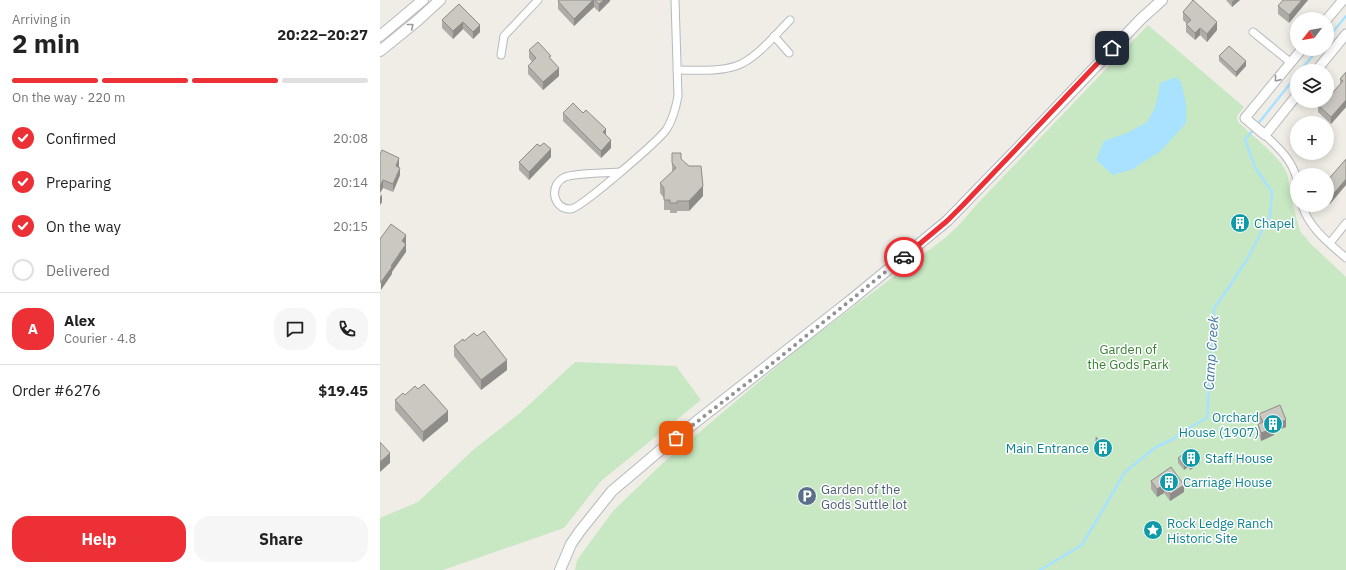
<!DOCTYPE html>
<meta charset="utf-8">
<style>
:root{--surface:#fff;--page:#f6f6f6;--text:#222;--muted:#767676;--line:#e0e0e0;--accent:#ec3035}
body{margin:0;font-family:"IBM Plex Sans",sans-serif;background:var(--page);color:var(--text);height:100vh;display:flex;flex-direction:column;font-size:15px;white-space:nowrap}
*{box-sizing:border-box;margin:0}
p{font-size:13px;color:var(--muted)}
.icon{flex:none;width:22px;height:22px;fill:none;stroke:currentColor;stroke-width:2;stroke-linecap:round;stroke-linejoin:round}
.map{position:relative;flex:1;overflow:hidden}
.side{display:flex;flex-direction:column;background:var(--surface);width:380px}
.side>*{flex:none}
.needle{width:26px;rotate:239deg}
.tools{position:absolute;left:910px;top:12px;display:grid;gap:8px}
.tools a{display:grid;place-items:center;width:44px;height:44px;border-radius:50%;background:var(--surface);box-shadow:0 2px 10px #0003;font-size:20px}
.pin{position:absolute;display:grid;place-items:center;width:34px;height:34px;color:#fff;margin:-17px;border-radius:8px;box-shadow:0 2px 6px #0006}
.courier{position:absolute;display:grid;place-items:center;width:40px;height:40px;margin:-20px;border:3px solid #ec3035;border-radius:50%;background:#fff;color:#222;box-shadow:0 1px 5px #0007}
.head em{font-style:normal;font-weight:700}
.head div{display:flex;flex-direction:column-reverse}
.head{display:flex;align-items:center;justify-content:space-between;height:68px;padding:0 12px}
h1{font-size:26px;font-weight:700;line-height:30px}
.bar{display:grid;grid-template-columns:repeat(4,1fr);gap:6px 4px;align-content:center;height:48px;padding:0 12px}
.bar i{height:5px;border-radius:3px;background:var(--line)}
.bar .current{background:var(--accent)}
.bar p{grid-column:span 4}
.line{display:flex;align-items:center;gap:10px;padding:0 12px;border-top:1px solid var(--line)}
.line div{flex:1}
.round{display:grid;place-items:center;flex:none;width:42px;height:42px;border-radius:16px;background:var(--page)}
ol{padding:0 12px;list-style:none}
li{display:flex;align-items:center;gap:12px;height:44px}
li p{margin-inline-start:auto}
li .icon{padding:4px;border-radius:50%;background:var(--accent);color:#fff;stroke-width:4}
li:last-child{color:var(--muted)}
li i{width:22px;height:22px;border:2px solid var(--line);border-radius:50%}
.button{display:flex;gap:8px;margin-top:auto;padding:8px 12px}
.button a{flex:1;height:46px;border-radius:16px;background:var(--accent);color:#fff;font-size:16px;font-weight:700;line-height:46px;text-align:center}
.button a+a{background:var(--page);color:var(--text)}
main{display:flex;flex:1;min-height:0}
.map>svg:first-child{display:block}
.green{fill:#c7e8c3}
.water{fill:#a8e2ff}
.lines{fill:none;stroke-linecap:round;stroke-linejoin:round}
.stream{stroke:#a8e2ff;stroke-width:2.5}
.minor-casing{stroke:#b7b9bd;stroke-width:9}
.tertiary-casing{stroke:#b7b9bd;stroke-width:11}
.secondary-casing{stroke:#b5babe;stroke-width:12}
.minor{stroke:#fff;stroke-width:7}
.tertiary{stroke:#fff;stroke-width:9}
.secondary{stroke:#fff;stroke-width:10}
.wall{fill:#afaca7}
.shaded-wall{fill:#8e8c88}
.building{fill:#cbc8c2;stroke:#8e8c88}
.oneway{stroke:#969a9c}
.done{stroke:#919393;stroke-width:4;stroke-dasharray:0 7.2}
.route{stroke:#ec3035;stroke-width:5}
.labels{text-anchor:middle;stroke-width:3;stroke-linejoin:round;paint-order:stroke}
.culture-label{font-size:13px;fill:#0d838f;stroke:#fff;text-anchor:start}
.park-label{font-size:13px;fill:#378232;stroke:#fff}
.service-label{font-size:13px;fill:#4e5e75;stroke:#fff;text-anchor:start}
.water-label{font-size:14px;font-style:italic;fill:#3c78a2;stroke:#fff}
</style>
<main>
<section class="side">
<div class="head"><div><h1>2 min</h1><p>Arriving in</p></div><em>20:22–20:27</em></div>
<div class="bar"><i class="current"></i><i class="current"></i><i class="current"></i><i></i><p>On the way · 220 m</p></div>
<ol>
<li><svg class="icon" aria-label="check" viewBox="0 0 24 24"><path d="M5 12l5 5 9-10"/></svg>Confirmed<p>20:08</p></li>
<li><svg class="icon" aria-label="check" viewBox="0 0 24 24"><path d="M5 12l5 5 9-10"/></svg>Preparing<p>20:14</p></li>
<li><svg class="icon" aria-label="check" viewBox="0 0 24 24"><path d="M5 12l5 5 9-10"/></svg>On the way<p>20:15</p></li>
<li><i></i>Delivered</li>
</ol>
<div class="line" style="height:72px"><b class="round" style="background:var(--accent);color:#fff">A</b><div><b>Alex</b><p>Courier · 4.8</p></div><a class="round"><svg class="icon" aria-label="chat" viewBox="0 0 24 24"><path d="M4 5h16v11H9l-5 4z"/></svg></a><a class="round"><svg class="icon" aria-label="phone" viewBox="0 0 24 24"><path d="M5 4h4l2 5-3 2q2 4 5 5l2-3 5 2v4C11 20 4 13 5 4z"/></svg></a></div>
<div class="line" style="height:52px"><div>Order #6276</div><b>$19.45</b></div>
<div class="button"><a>Help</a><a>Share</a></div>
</section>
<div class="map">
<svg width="966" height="570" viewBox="0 0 966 570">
<rect width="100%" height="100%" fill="#f0ede6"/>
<g class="green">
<polygon points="768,25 864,107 857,116 858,122 889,150 901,163 907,173 913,205 920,231 931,244 966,277 966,570 195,570 197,560 233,511 284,462 420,347 565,238 579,225 599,202"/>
<polygon points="195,362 296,366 321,400 221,481 184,528 63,570 0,570 0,518 38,502 93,450 139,414"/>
</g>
<polygon class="water" points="796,77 801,82 806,104 806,123 781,151 753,169 733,175 716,160 724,141 747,133 767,122 774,110 778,96 780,83"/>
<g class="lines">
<g class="stream">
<polyline points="947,39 966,16"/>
<polyline points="920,71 938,49"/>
<polyline points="660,570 702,545 745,472 776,447 793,439 805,430 827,418 834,308 845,293 866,261 890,216 892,192 876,169 865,140 917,75"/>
</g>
<g class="minor-casing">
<g id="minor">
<polyline points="873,32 910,62"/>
<polyline points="394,36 409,53"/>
<polyline points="121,55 124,36 158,0"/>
<path d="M297,70C316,70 338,72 356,66C376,59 395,35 410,20"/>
<path d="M885,135C899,148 912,160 917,179"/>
<path d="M239,172C227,173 195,173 185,177C168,185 173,210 191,209C201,208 278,141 286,130C293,120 296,107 298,96L295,0"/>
<path d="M922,205C929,228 949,243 966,258"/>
<polyline points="950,243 966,223"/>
</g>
</g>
<g class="tertiary-casing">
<g id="tertiary">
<polyline points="947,19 963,0"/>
<polyline points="936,71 966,34"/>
<polyline points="917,95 885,135 865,118 922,49"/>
</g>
</g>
<g class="secondary-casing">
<g id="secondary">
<polyline points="0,36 43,0"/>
<polyline points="0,51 37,21 60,0"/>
<polyline points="180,570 191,544 200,531 232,491 284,447 471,300 567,221 637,149 761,19 782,0"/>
</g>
</g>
<use href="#minor" class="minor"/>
<use href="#tertiary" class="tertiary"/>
<use href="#secondary" class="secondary"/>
</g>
<g class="wall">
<polygon points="179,0 230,0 230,1 219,12 214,7 194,26 178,9 178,1"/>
<polygon points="846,0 860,0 852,7"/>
<polygon points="928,0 909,23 898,14 898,6"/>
<polygon points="79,4 100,32 93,39 83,29 73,39 62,28 62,20"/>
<polygon points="803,12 837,30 827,42 820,35 815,40 806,32 806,24 807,24 803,20"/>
<polygon points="149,50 171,59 179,76 163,90 148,74 148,66 152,62 149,58"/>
<polygon points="839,56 866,66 856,77 839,61"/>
<polygon points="966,72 966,107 951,124 938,112 938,105 947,101 960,84 960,79"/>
<polygon points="183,113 226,135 231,148 221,158 183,121"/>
<polygon points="292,153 301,159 323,196 309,211 297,211 297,213 290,213 290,210 284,210 284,198 280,193 280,183 292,172"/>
<polygon points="0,154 19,166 19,167 20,175 13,192 3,188 0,193 2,202 0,205"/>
<polygon points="171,157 149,180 139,170 139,162"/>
<polygon points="966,159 950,204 947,202 947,181"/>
<polygon points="97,336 127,370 101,390 74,356 74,346 84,341"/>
<polygon points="38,389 68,421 43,442 15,410 15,400"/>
<polygon points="879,414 906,427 894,432 894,435 881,441 878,432 878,424 880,423 879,421"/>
<polygon points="716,437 729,452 729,455 717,455"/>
<polygon points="798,458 820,463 810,470 808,467 804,470 798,463"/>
<polygon points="771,481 804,492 790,501 784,493 777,497 771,489"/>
</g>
<g class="shaded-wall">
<polygon points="213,0 214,0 214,7 194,26 194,19"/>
<polygon points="224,0 230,0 230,1 219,12 219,4"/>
<polygon points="854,0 860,0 852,7 852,2"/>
<polygon points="922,0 928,0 909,23 909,15"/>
<polygon points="83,22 83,29 73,39 73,31"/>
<polygon points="837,22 837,30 827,42 827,34"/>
<polygon points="100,25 100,32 93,39 93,32"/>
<polygon points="820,28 820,35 815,40 815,33"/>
<polygon points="866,61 866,66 856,77 856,72"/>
<polygon points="179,68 179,76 163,90 163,82"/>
<polygon points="966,100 966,107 951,124 951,117"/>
<polygon points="226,129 226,136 223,132"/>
<polygon points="231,140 231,148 221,158 221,151"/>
<polygon points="171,149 171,157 149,180 149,172"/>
<polygon points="928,153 938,153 928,156"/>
<polygon points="19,158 19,166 16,173 16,166"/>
<polygon points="20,168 20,175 13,192 13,184"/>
<polygon points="966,179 966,185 950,204 950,198"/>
<polygon points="3,180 3,188 0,193 0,186"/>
<polygon points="323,186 323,196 309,211 309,201"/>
<polygon points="2,194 2,202 0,205 0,198"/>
<polygon points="26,235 26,243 22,249 22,241"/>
<polygon points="26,244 26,252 12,272 12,274 1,290 1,282 11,266"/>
<polygon points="127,360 127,370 101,390 101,380"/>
<polygon points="68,411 68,421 43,442 43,432"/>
<polygon points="906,420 906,427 894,432 894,435 881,441 881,433 893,425"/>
<polygon points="10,453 10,463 0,472 0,462"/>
<polygon points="820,458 820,463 810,470 810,465"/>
<polygon points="808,462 808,467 804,470 804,465"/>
<polygon points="784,485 784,493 777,497 777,489"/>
<polygon points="804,485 804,492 790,501 790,494"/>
</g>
<g class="building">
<polygon points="179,0 213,0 194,19 178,1"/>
<polygon points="215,0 224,0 219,4"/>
<polygon points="813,0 837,22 827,34 820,28 815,33 806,24 811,20 803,12"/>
<polygon points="903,0 922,0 909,15 898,6"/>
<polygon points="79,4 100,25 93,32 83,22 73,31 62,20"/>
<polygon points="158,42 171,56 169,57 179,68 163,82 148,66 156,58 149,50"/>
<polygon points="849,46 866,61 856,72 839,56"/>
<polygon points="966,72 966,100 951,117 938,105 941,101 947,101 947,99 963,81 960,79"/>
<polygon points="193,103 203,113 206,110 226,129 223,132 231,140 221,151 183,113"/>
<polygon points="934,118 936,123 921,123 921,121"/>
<polygon points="164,143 171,149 149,172 139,162 157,144 160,146"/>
<polygon points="2,150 19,158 16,166 20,168 13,184 3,180 0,186 0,154"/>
<polygon points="292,153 301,153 301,159 309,166 321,166 323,186 309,201 297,201 297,203 290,203 290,200 284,200 284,188 280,183 296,168 292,163"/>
<polygon points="966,159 966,179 950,198 947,195 947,181"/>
<polygon points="11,224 26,235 22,241 26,244 11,266 12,267 1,282 0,282 0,239"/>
<polygon points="104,331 127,360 101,380 74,346 83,339 84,341 94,333 97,336"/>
<polygon points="44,384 68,411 43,432 15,400 23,393 25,395 35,386 38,389"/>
<polygon points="900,405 906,420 893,425 894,428 881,433 878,424 883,422 879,414"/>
<polygon points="716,437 721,442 726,441 729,452 717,452"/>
<polygon points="0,442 10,453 0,462"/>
<polygon points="812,448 820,458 810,465 808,462 804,465 798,458"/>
<polygon points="791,467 804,485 790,494 784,485 777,489 771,481"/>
</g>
<defs><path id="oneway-chevron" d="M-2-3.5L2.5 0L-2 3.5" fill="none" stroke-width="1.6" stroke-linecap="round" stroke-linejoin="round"/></defs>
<g class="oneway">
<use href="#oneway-chevron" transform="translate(31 26) rotate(-39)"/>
<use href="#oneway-chevron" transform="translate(897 79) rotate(129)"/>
</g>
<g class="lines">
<polyline class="done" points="296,438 384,370 524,257"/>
<polyline class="route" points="524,257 567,221 583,205 732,48"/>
</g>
<defs>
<g id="building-disc" transform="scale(1)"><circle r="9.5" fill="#0f9aa8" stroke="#fff"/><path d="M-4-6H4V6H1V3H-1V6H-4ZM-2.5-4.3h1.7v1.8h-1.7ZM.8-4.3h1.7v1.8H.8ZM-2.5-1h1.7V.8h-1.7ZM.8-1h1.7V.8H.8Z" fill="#fff"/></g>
<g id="parking-disc" transform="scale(1)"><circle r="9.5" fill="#5c6f8a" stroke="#fff"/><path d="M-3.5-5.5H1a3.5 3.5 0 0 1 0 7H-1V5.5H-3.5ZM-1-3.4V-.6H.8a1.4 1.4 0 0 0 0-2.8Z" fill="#fff"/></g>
<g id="sight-disc" transform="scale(1)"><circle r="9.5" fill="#0f9aa8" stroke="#fff"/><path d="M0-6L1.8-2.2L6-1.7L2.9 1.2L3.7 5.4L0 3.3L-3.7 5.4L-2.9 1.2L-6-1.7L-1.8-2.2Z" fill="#fff"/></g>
</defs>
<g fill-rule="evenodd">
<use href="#building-disc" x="860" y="223"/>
<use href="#building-disc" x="893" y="424"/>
<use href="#building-disc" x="723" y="448"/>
<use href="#building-disc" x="811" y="458"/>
<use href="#building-disc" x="789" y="482"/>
<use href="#parking-disc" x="427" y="496"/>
<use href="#sight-disc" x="773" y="530"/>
</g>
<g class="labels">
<g class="culture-label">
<text x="874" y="228">Chapel</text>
<text x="879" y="422" text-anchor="end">Orchard<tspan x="879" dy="15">House (1907)</tspan></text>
<text x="709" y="453" text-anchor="end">Main Entrance</text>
<text x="825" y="463">Staff House</text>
<text x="803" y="487">Carriage House</text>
<text x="787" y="528">Rock Ledge Ranch<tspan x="787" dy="15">Historic Site</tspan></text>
</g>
<g class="park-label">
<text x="748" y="354">Garden of<tspan x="748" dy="15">the Gods Park</tspan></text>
</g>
<g class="service-label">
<text x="441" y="494">Garden of the<tspan x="441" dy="15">Gods Suttle lot</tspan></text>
</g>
<g class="water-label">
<text transform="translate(831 353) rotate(-86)" y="5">Camp Creek</text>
</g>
</g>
</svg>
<div class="tools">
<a><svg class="needle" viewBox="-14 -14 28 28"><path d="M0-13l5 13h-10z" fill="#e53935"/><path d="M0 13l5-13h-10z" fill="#767676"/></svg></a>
<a><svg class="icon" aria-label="layers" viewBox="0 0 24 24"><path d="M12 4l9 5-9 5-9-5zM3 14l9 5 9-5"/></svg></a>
<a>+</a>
<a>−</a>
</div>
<div class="pin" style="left:296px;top:438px;background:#ea580c"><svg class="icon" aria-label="bag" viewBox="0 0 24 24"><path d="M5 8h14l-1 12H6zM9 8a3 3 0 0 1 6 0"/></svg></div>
<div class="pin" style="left:732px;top:48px;background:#1f2937"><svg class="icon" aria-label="home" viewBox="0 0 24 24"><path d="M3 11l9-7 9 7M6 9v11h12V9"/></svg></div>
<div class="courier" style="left:524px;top:257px"><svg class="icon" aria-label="car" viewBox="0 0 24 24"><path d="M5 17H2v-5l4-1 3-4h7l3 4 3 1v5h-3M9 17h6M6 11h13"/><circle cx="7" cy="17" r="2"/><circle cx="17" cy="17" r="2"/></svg></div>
</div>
</main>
